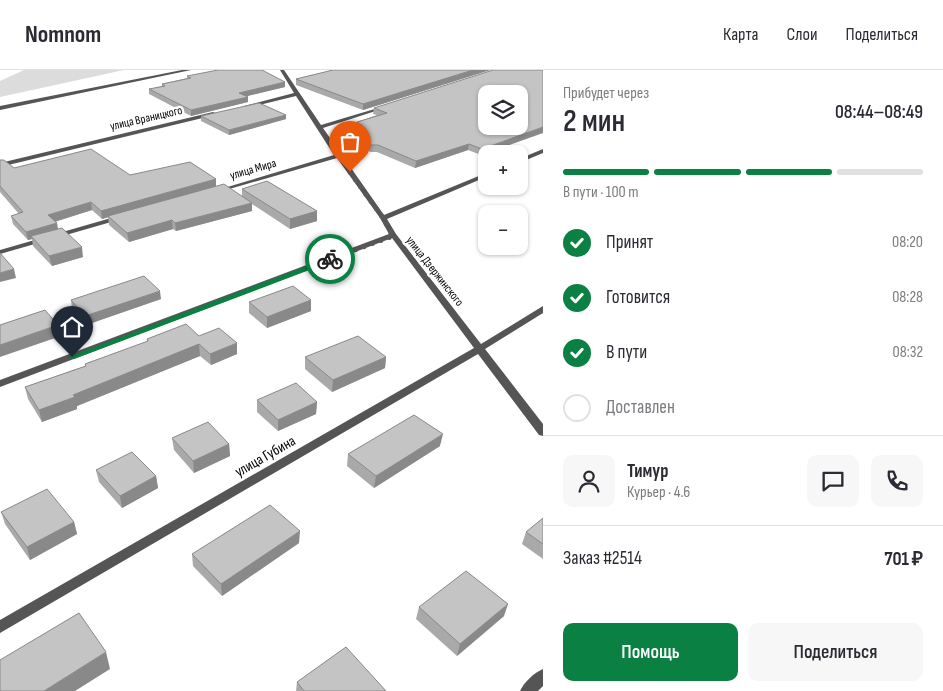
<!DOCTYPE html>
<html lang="ru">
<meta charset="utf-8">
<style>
:root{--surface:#fff;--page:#f7f7f7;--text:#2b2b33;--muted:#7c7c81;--line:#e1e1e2;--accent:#0b8043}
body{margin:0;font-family:"Sofia Sans Condensed",sans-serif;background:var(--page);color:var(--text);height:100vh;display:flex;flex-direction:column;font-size:19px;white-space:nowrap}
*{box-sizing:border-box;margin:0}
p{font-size:16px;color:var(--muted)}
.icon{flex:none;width:28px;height:28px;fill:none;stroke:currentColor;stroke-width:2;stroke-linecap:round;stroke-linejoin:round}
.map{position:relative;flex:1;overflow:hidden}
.sheet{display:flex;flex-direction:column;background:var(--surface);width:400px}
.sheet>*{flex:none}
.tools{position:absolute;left:478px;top:15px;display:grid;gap:10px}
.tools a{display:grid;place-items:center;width:50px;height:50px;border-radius:10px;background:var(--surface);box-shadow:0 1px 4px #0004;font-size:25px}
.pin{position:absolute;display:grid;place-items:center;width:42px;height:42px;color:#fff;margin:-51px -21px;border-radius:50% 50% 50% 0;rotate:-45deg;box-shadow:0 0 5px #0007}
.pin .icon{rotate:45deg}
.courier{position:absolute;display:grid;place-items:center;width:50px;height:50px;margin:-25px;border:4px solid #0b8043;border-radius:50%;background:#fff;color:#222;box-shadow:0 1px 6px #0007}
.headline em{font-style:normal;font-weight:600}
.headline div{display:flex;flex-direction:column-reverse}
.headline{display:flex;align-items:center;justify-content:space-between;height:85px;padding:0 20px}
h1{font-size:32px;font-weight:600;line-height:38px}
.bar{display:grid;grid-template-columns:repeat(4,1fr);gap:8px 5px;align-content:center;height:60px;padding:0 20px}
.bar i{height:6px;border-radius:4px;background:var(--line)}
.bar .selected{background:var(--accent)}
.bar p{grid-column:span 4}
.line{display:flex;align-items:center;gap:12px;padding:0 20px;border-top:1px solid var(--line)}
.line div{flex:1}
.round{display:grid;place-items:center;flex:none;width:52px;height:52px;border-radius:10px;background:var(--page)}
ol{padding:0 20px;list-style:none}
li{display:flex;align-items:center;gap:15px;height:55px}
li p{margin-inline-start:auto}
li .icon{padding:5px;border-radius:50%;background:var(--accent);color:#fff;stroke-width:4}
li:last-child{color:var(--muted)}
li i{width:28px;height:28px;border:2px solid var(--line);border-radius:50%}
.cta{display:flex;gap:10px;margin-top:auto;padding:10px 20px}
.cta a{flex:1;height:58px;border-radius:10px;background:var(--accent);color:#fff;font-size:20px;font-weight:600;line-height:58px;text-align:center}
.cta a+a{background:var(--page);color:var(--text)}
header{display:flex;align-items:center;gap:30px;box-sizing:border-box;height:70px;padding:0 25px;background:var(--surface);border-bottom:1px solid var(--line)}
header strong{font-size:24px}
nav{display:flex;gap:28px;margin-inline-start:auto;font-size:18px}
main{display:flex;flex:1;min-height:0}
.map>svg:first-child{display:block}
.green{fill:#dcdcdc}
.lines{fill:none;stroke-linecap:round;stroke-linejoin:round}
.minor{fill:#555;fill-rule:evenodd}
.wall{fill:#a9a9a9}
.shaded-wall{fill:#898989}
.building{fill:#c4c4c4;stroke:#898989;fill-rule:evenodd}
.route{fill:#0b8043}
.done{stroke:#595959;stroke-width:5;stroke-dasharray:0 9}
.labels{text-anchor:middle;stroke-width:5;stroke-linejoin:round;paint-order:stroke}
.far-street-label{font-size:12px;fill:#000;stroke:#fff}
.street-label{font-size:15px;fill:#000;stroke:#fff}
</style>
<header>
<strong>Nomnom</strong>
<nav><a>Карта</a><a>Слои</a><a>Поделиться</a></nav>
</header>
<main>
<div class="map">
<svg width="543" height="621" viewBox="0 0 543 621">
<rect width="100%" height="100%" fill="#fff"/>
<polygon class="green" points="24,0 124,0 0,27 0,11"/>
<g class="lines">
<g class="minor">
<polygon points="182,0 191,0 0,40 0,36"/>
<polygon points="280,0 284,0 321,55 388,35 388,37 323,58 384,145 486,103 486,107 387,149 396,164 481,274 543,236 543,243 485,279 543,354 543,366 539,365 478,284 0,563 0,550 474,278 392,168 0,317 0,310 389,164 380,148 337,88 219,122 214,121 334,85 296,26 247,38 244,36 294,23"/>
<polygon points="213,42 215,43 215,45 0,97 0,93"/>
<polygon points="543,79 543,83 519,93 519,89"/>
<polygon points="118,146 125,148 0,184 0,180"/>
<path d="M543,599V616L538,621H520C524,612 534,603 543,599Z"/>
</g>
</g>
<g class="wall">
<polygon points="333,0 490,0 363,40 296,15 296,9"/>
<polygon points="543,0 481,85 468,80 415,98 377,82 370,82 356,58 357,52 377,45 373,44 374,38"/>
<polygon points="187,6 285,12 285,17 247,26 248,27 248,32 191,46 149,24 149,19 162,16 162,14 187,8"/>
<polygon points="286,45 286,49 229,65 201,51 201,46"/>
<polygon points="0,90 14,98 130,105 216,116 242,126 242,119 317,141 317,151 290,159 252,134 252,141 176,161 173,159 129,172 109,155 108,147 102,149 92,140 55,152 57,153 58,159 83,187 52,196 33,176 32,169 28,170 13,154 11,146 19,144 0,122"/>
<polygon points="161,229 86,255 72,239 71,230"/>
<polygon points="311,230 311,241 267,258 249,243 249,232"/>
<polygon points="199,266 237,284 211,295 200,286 77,336 77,339 42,352 28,329 25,317 85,296 85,294 147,272 147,269"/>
<polygon points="305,287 386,287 385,298 332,322 305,299"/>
<polygon points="257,330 317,332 316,344 278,361 257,342"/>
<polygon points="172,368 229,374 230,386 194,403 174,380"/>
<polygon points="440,376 374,418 347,396 348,384"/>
<polygon points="96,400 156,406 158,418 122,438 99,412"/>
<polygon points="1,442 74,452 77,464 30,490 5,454"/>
<polygon points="543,448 543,489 522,474 526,462"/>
<polygon points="299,473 222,526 193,496 192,484"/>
<polygon points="419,537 504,546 457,586 416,549"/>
<polygon points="297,612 386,621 296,621"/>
</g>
<g class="shaded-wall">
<polygon points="473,0 490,0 363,40 363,34"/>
<polygon points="285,12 285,17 239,28 239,23"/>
<polygon points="248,27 248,32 191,46 191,40"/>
<polygon points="286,45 286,49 229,65 229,60"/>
<polygon points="543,57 543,63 481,85 482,79"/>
<polygon points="469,74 468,80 415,98 416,91"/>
<polygon points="216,109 216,117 102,149 101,141"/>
<polygon points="91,132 92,140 50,153 48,145"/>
<polygon points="252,133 252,141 176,161 175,153"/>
<polygon points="317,141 317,151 290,159 290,149"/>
<polygon points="172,150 173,159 129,172 127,163"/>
<polygon points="57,153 58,162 31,166 32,169 28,170 26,162"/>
<polygon points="82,177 83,187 52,196 49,186"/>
<polygon points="14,199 16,208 0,212 0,203"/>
<polygon points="160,221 161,229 86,255 85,246"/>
<polygon points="311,230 311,241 267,258 267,247"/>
<polygon points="58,255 61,266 0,287 0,275"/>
<polygon points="237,273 237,284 211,295 210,284"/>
<polygon points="199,274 200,286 77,336 77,339 42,352 39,340 73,325"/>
<polygon points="386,287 385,298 332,322 333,310"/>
<polygon points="317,332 316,344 278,361 278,350"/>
<polygon points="443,364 440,376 374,418 376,406"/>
<polygon points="229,374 230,386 194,403 193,391"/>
<polygon points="156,406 158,418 122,438 120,426"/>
<polygon points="74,452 77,464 30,490 27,477"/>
<polygon points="300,461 299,473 222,526 221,514"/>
<polygon points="508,534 504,546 457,586 460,574"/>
<polygon points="106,582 110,599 75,621 44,621"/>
</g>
<g class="building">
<polygon points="218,0 262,0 285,12 239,23 248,27 191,40 149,19 165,16 162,14 191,8 187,6"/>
<polygon points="333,0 473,0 363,34 296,9"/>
<path d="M493,0H543V57L482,79L469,74L416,91L378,75H370L357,52L387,43L374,38ZM486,24H519V56H486Z"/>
<polygon points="259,33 286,45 229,60 201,46"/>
<polygon points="91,79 130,105 190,92 216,109 101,141 91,132 48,145 57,153 26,162 11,146 23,142 0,116 0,90 4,90 14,98"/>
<polygon points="267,111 317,141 290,149 242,119"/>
<polygon points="224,114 252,133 175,153 172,150 127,163 108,146"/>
<polygon points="62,158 82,177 49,186 31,166"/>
<polygon points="0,183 14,199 0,203"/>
<polygon points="144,206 160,221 85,246 71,230"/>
<polygon points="293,216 311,230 267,247 249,232"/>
<polygon points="45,240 58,255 0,275 0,255"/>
<polygon points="186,254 199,266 219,258 237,273 210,284 199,274 73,325 75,327 39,340 25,317 86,296 85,294 148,271 147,269"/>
<polygon points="358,266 386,287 333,310 305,287"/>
<polygon points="296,313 317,332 278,350 257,330"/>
<polygon points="414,345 443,364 376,406 348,384"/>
<polygon points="208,352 229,374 193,391 172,368"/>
<polygon points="132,382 156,406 120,426 96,400"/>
<polygon points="47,419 74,452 27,477 1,442"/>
<polygon points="270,435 300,461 221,514 192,484"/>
<polygon points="543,448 543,474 526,462"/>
<polygon points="466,501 508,534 460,574 419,537"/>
<polygon points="79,543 106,582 44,621 0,621 0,590"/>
<polygon points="346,577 386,621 304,621 297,612"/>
</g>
<polygon class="route" points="330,187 334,189 333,191 74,289 68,287"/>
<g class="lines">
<polyline class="done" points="330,189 393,166 383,148 350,102"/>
</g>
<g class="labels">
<g class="far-street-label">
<text transform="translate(146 48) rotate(-13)" y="4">улица Враницкого</text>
<text transform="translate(253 99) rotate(-16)" y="4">улица Мира</text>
<text transform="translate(435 201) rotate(52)" y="4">улица Дзержинского</text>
</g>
<g class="street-label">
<text transform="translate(265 386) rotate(-30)" y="5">улица Губина</text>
</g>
</g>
</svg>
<div class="tools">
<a><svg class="icon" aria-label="layers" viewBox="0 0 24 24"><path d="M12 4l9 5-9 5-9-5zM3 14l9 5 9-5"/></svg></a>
<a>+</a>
<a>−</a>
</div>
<div class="pin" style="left:350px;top:102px;background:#ea580c"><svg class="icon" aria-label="bag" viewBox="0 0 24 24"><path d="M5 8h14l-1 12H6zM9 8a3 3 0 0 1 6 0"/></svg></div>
<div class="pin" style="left:72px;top:287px;background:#1f2937"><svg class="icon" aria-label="home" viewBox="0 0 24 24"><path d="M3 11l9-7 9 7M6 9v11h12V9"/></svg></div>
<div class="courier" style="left:330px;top:189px"><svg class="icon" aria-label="bike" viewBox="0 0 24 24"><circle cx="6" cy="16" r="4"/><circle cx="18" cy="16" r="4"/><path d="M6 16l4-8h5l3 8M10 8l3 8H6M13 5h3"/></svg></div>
</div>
<section class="sheet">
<div class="headline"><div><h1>2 мин</h1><p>Прибудет через</p></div><em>08:44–08:49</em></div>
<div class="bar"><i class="selected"></i><i class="selected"></i><i class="selected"></i><i></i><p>В пути · 100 m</p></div>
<ol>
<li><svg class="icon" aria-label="check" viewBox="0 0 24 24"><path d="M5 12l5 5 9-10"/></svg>Принят<p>08:20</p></li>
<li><svg class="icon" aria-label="check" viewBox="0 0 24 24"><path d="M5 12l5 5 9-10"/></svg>Готовится<p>08:28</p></li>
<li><svg class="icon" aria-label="check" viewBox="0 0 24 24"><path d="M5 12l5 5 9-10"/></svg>В пути<p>08:32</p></li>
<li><i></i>Доставлен</li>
</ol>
<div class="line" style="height:90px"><a class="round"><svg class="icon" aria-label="person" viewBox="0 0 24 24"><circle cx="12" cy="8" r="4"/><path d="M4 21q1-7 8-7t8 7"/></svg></a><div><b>Тимур</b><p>Курьер · 4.6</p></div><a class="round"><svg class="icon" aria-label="chat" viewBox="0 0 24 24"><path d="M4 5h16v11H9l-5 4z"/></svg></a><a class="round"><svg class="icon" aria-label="phone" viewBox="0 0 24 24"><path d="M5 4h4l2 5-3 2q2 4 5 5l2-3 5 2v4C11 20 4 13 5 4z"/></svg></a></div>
<div class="line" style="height:65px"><div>Заказ #2514</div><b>701 ₽</b></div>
<div class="cta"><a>Помощь</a><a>Поделиться</a></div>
</section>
</main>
